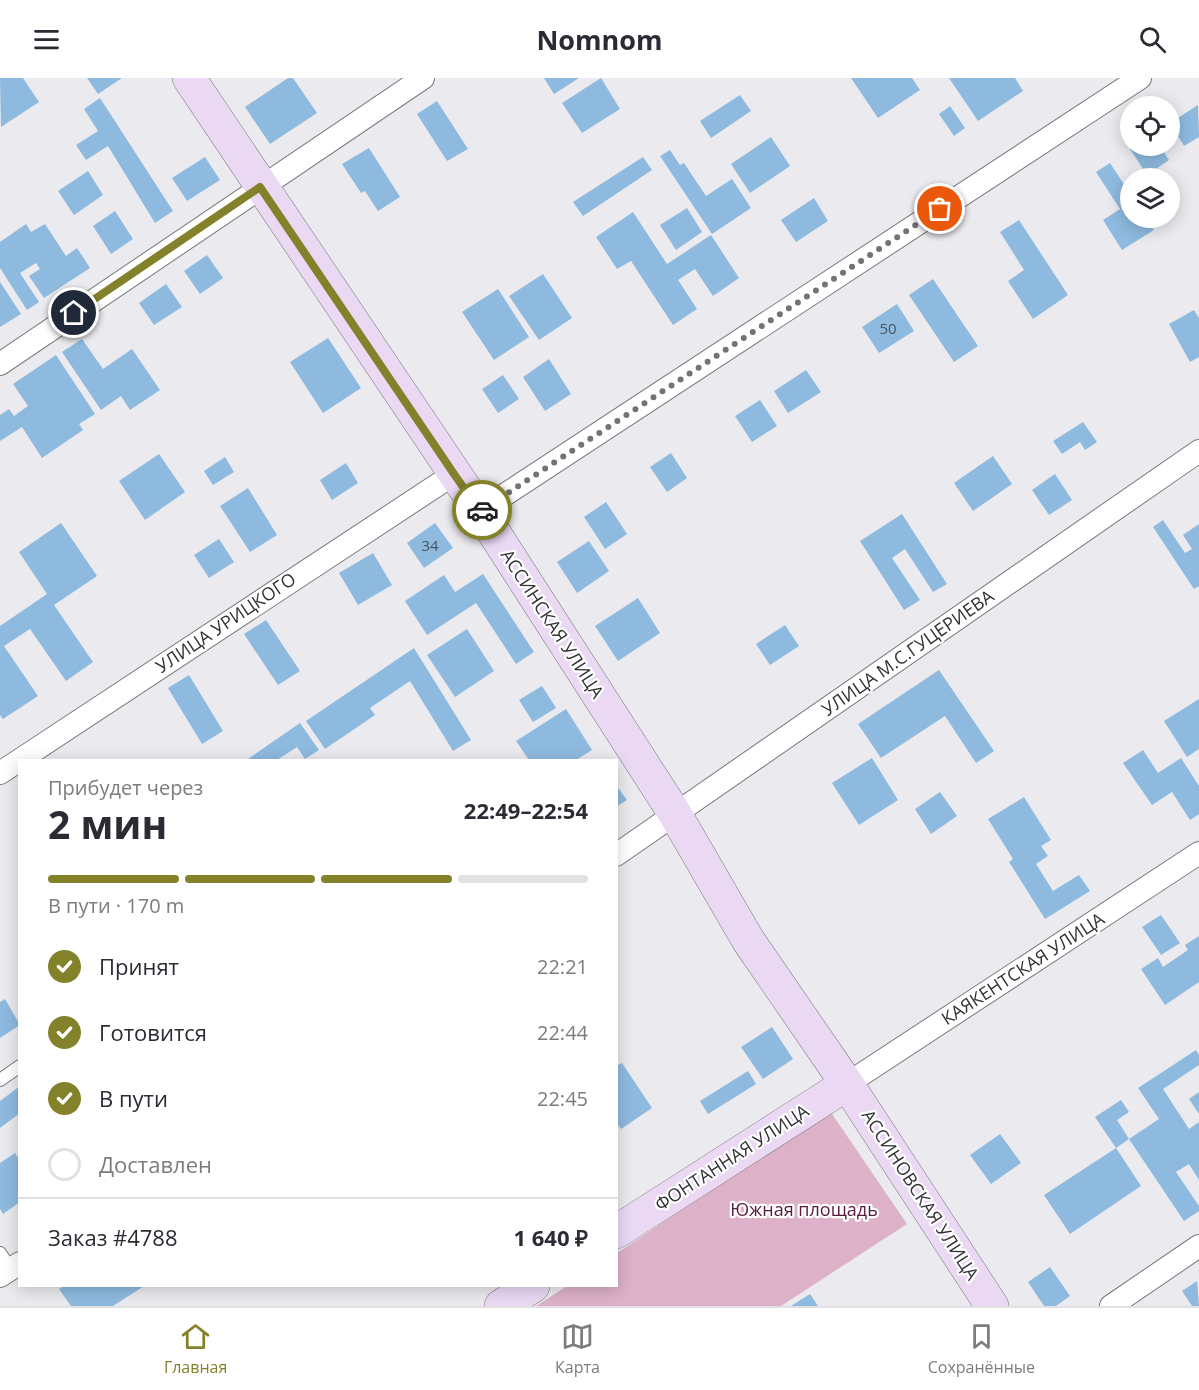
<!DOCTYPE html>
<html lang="ru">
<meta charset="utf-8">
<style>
:root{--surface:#fff;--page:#f2f2f3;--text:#2b2b33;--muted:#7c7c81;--line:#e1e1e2;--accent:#83822a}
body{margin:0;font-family:"Open Sans",sans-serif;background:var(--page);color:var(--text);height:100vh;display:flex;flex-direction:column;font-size:22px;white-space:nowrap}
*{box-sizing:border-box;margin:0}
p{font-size:20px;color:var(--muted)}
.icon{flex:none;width:33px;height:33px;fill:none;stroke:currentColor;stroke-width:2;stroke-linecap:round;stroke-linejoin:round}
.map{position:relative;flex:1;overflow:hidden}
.drawer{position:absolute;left:18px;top:681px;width:600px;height:528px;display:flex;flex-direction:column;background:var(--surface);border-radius:0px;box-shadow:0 3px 15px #0003}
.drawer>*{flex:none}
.buttons{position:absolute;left:1120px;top:18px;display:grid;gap:12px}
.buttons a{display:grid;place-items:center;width:60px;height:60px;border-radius:50%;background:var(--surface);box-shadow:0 3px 15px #0003;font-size:30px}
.pin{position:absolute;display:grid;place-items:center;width:51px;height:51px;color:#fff;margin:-26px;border:3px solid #fff;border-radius:50%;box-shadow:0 2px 6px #0007}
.courier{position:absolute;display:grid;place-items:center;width:60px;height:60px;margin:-30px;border:4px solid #83822a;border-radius:50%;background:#fff;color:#222;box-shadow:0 2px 8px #0007}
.headline em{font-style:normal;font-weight:700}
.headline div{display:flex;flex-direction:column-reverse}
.headline{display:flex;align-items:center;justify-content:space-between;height:102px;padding:0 30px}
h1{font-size:39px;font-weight:700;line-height:45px}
.bar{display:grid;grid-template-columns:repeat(4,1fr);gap:9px 6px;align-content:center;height:72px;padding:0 30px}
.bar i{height:8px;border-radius:4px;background:var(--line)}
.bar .active{background:var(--accent)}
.bar p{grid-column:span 4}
.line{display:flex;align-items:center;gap:15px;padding:0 30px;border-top:2px solid var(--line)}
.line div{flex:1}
ol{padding:0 30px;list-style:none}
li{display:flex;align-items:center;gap:18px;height:66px}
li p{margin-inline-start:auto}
li .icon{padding:6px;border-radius:50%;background:var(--accent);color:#fff;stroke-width:4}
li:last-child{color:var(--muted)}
li i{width:33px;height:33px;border:3px solid var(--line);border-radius:50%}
header{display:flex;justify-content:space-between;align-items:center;height:78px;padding:0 30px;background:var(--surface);font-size:27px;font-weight:700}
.tabs{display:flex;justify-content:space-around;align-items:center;height:84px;border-top:2px solid var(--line);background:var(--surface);font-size:16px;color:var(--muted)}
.tabs a{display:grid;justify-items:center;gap:3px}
.tabs .active{color:var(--accent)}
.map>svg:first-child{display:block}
.green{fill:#ddb1c7}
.building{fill:#8ebadf}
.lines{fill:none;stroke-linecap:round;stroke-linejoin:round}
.lane-casing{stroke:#78797b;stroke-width:14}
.street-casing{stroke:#78797b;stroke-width:24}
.secondary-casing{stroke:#78797b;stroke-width:34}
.lane{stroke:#fff;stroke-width:12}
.street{stroke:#fff;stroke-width:22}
.secondary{stroke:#ebd9f4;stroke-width:33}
.done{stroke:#727375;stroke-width:6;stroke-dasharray:0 10.8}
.route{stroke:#83822a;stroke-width:8}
.labels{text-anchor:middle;stroke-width:4.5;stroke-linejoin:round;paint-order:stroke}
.number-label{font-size:15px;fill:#48545e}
.street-label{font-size:18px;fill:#313233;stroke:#fff}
.park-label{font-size:18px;fill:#581a3f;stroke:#fff}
</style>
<header><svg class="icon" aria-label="menu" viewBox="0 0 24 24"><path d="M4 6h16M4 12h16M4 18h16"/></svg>Nomnom<svg class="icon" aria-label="search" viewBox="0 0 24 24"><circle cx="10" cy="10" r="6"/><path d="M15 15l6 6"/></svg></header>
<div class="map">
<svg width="1199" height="1228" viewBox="0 0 1199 1228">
<rect width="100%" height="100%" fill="#ebebef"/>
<polygon class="green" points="830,1033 907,1146 781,1228 536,1228 567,1208 616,1208 617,1175"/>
<g class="building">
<polygon points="0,0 23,0 39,24 1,49"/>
<polygon points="87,0 122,0 98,16"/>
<polygon points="288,0 293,0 317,35 270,66 245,29"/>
<polygon points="544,0 579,0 554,16"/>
<polygon points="601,0 620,31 582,55 562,25"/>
<polygon points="851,0 912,0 920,12 878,40"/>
<polygon points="949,0 1015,0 1023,13 978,43"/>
<polygon points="740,17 751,33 711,60 700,43"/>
<polygon points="100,20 173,133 155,145 108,68 86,82 76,67 98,53 84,31"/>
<polygon points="437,23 468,71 447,83 417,36"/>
<polygon points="1198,27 1199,59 1184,68 1170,45"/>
<polygon points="950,28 965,50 954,58 939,36"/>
<polygon points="771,59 790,88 750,115 731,86"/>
<polygon points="1136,68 1160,68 1169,82 1147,97 1130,71"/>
<polygon points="369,70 400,119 378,133 365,113 361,115 342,86"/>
<polygon points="670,72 680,87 684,85 706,118 732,101 751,130 712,156 660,78"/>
<polygon points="205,79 220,102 187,123 172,100"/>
<polygon points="643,79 652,92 583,138 573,124"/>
<polygon points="1110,85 1131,117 1131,140 1145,140 1154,152 1122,172 1103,142 1120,131 1096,94"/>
<polygon points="88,93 103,117 74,137 58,113"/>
<polygon points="814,120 828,143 796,164 781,142"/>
<polygon points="687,130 702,154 676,172 660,147"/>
<polygon points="115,133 133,161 111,176 93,148"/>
<polygon points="633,134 667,186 711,157 739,200 713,218 695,191 678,202 697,231 673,247 631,183 617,191 596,159"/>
<polygon points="1019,142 1068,217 1033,241 1008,203 1024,192 1000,154"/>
<polygon points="26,146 31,154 45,146 66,178 77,170 90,190 44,220 29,198 40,191 36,185 20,195 39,224 27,232 0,190 0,164"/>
<polygon points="207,177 223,200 200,216 184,193"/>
<polygon points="543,196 572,240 539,262 509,218"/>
<polygon points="933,201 978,268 954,284 909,217"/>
<polygon points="0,204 21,236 0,249"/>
<polygon points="166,206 182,229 154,247 139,225"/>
<polygon points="498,211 529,259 494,282 462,234"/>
<polygon points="897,226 914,253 879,275 862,249"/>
<polygon points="1194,232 1199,240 1199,279 1190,284 1169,246"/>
<polygon points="328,260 361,310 323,335 290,284"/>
<polygon points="82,261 103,291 132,271 160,312 130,332 121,318 101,332 62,274"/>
<polygon points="56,277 95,336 79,346 83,352 42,380 22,349 0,363 0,337 9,331 14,338 28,328 13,306"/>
<polygon points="549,281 571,316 545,333 523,299"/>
<polygon points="806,292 821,314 788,335 774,313"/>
<polygon points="503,297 519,321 498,335 482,311"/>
<polygon points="760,322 777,348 752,364 735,338"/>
<polygon points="1083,344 1097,364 1085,372 1080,364 1062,376 1053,363"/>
<polygon points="671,375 687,400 667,414 650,389"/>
<polygon points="159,376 185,414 145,442 119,403"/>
<polygon points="993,378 1012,406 973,433 954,405"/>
<polygon points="225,379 234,394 213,407 204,393"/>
<polygon points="346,385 358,405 332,422 320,402"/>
<polygon points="1055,396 1072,422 1049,437 1032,412"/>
<polygon points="248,410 277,457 250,474 220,428"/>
<polygon points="606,424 627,456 605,471 584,439"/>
<polygon points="902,436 947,506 933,514 905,471 892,480 920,522 904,532 860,463"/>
<polygon points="1163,442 1185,475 1192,471 1183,457 1199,446 1199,508 1194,511 1153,449"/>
<polygon points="61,445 97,498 54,527 93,584 66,603 30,551 4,568 38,618 3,641 0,637 0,548 47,516 19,474"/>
<polygon points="435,445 453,470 424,490 407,465"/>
<polygon points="219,461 234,484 209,500 194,477"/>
<polygon points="589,463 609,493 577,515 557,484"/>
<polygon points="373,475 392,507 358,527 339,495"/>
<polygon points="483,496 534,574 516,586 476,525 427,557 405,523 444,497 455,514"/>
<polygon points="638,520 660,555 618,583 595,548"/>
<polygon points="266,542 300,593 278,607 244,556"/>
<polygon points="785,547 799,568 770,587 756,566"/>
<polygon points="467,551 494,593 455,619 427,577"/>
<polygon points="414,570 471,662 453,673 410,603 370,630 375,637 325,671 306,643"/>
<polygon points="939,592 994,673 976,685 945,638 881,680 858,646"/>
<polygon points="189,597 223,653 202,666 168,610"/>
<polygon points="542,608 556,630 533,644 519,622"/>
<polygon points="1199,621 1199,671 1187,679 1164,643"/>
<polygon points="566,631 592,672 576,682 529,682 516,663"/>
<polygon points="300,645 319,672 305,681 297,669 277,682 250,682 248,681"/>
<polygon points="1143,672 1158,695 1181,680 1199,708 1199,736 1190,742 1172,714 1152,727 1123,685"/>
<polygon points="872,680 898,722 859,747 832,705"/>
<polygon points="616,707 627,722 616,729"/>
<polygon points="940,714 957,738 931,756 915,731"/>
<polygon points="1024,719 1051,762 1041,768 1048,778 1036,786 1053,813 1079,797 1090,813 1045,841 1009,784 1013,781 988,741"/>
<polygon points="1161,837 1180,865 1161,877 1142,849"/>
<polygon points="1199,858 1199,904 1165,927 1141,891 1158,880 1163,889 1188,872 1185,867"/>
<polygon points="5,921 20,947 0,960 0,924"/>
<polygon points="772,949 793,981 763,1001 741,969"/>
<polygon points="1196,972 1199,977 1199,987 1163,1011 1189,1051 1199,1044 1199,1102 1189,1086 1176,1094 1199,1128 1199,1133 1184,1143 1129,1061 1159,1041 1138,1010"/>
<polygon points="622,985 652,1030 621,1051 616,1044 616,988"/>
<polygon points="748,993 756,1006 708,1036 700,1023"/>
<polygon points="20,1008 20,1035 0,1050 0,1023"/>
<polygon points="1199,1014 1199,1036 1189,1021"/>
<polygon points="1121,1022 1129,1034 1117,1042 1129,1061 1116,1070 1095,1039"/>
<polygon points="1000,1056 1021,1085 991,1106 970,1077"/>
<polygon points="1116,1070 1141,1108 1070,1156 1044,1117"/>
<polygon points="15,1075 20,1082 20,1124 3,1136 0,1131 0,1085"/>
<polygon points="1050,1189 1070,1218 1056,1228 1044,1228 1028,1204"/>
<polygon points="1197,1203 1199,1228 1192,1228 1182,1213"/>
<polygon points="64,1208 144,1208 113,1228 71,1228 59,1211"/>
<polygon points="810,1216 818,1228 791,1228"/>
</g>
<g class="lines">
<g class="lane-casing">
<g id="lane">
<polyline points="0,1002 20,988"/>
<polyline points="0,1175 11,1191"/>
</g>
</g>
<g class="street-casing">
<g id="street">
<polyline points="0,286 423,0"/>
<polyline points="480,433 1140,0"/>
<polyline points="0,695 454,396"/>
<polyline points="616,777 1199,373"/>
<polyline points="847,1006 1199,775"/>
<polyline points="0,1198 20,1185"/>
<polyline points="1111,1228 1199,1168"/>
</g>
</g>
<g class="secondary-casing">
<g id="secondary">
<polyline points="189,0 480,433 675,736 748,862 847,1006 992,1228"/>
<polyline points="616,1154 847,1006"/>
<polyline points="501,1228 533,1208"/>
</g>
</g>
<use href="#lane" class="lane"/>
<use href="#street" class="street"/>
<use href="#secondary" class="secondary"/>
</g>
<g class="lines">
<polyline class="done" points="482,432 940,131"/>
<polyline class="route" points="74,235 260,109 454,396 480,433 482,432"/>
</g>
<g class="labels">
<g class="number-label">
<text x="888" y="256">50</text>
<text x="430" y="473">34</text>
</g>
<g class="street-label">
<text transform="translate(226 545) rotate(-34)" y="6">УЛИЦА УРИЦКОГО</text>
<text transform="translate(552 546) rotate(57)" y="6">АССИНСКАЯ УЛИЦА</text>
<text transform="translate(908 575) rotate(-35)" y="6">УЛИЦА М.С.ГУЦЕРИЕВА</text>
<text transform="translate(1023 891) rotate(-33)" y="6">КАЯКЕНТСКАЯ УЛИЦА</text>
<text transform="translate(732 1080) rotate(-33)" y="6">ФОНТАННАЯ УЛИЦА</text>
<text transform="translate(920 1117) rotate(57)" y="6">АССИНОВСКАЯ УЛИЦА</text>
</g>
<g class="park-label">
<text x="804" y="1138">Южная площадь</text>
</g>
</g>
</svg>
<div class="buttons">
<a><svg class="icon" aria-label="locate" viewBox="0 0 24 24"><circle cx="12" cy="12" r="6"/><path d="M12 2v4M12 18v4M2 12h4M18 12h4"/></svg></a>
<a><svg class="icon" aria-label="layers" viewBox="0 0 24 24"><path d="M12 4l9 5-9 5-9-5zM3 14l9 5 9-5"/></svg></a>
</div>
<div class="pin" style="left:940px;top:131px;background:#ea580c"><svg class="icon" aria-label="bag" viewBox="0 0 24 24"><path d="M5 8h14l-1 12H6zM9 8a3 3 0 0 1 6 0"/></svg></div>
<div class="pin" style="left:74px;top:235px;background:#1f2937"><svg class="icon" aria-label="home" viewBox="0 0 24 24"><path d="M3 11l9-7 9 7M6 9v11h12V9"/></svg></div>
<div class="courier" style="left:482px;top:432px"><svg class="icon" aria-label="car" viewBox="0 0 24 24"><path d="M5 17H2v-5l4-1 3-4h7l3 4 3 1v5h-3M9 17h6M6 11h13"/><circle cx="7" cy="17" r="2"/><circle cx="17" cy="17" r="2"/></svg></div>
<section class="drawer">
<div class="headline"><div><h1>2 мин</h1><p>Прибудет через</p></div><em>22:49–22:54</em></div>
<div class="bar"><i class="active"></i><i class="active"></i><i class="active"></i><i></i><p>В пути · 170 m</p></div>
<ol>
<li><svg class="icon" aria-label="check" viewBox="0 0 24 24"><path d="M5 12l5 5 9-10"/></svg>Принят<p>22:21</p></li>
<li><svg class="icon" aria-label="check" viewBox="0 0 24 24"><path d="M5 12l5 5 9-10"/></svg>Готовится<p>22:44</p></li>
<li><svg class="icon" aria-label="check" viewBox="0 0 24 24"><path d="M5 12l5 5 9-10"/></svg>В пути<p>22:45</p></li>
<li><i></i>Доставлен</li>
</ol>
<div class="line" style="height:78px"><div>Заказ #4788</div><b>1 640 ₽</b></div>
</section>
</div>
<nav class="tabs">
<a class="active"><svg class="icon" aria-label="home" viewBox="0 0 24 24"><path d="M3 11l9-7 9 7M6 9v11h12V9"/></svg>Главная</a>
<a><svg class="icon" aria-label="map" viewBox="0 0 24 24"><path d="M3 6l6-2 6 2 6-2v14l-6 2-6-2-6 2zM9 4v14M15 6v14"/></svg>Карта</a>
<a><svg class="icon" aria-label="saved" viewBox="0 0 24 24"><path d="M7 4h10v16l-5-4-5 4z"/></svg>Сохранённые</a>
</nav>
